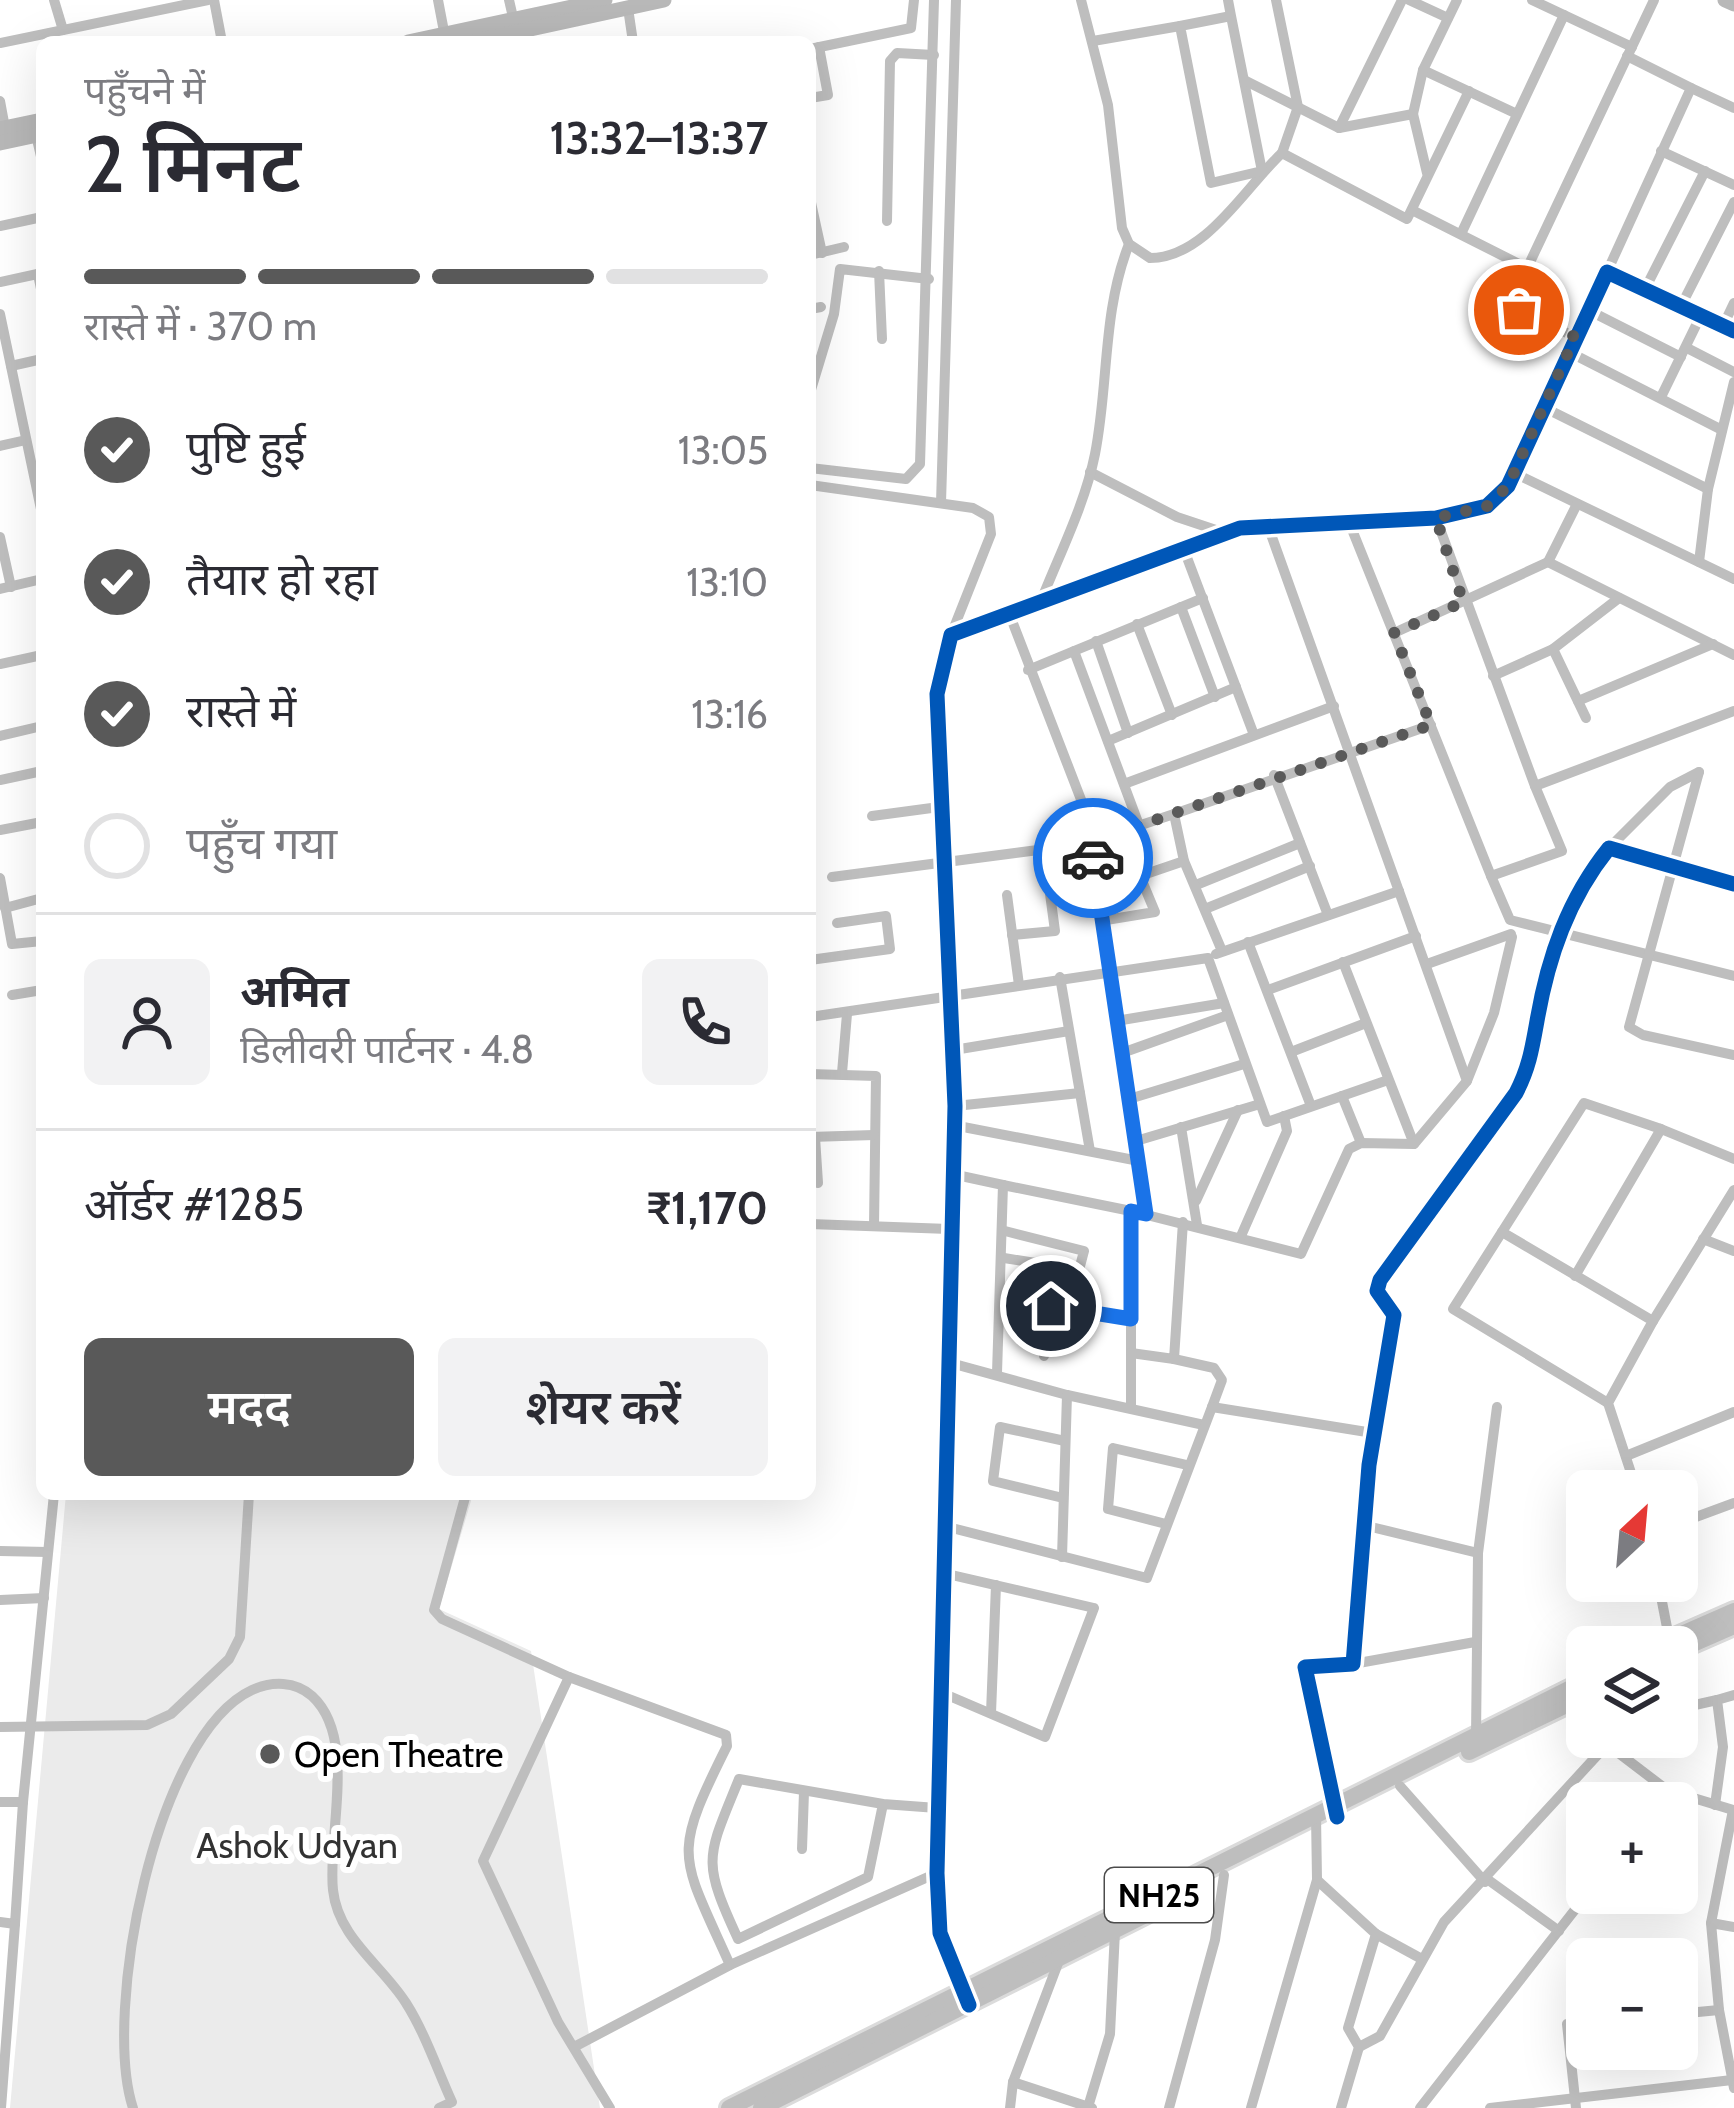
<!DOCTYPE html>
<html lang="hi">
<meta charset="utf-8">
<style>
:root{--surface:#fff;--page:#f2f2f3;--text:#2b2b33;--muted:#7c7c81;--line:#e1e1e2;--accent:#595959}
body{margin:0;font-family:Cabin,"Noto Sans Devanagari",sans-serif;background:var(--page);color:var(--text);height:100vh;display:flex;flex-direction:column;font-size:45px;white-space:nowrap}
*{box-sizing:border-box;margin:0}
p{font-size:39px;color:var(--muted)}
.icon{flex:none;width:66px;height:66px;fill:none;stroke:currentColor;stroke-width:2;stroke-linecap:round;stroke-linejoin:round}
.map{position:relative;flex:1;overflow:hidden}
.details{position:absolute;left:36px;top:36px;width:780px;height:1464px;display:flex;flex-direction:column;background:var(--surface);border-radius:18px;box-shadow:0 12px 48px #0002}
.details>*{flex:none}
.needle{width:78px;rotate:26deg}
.fabs{position:absolute;left:1566px;top:1470px;display:grid;gap:24px}
.fabs a{display:grid;place-items:center;width:132px;height:132px;border-radius:18px;background:var(--surface);box-shadow:0 12px 48px #0002;font-size:60px}
.pin{position:absolute;display:grid;place-items:center;width:102px;height:102px;color:#fff;margin:-51px;border:6px solid #fff;border-radius:50%;box-shadow:0 3px 12px #0007}
.courier{position:absolute;display:grid;place-items:center;width:120px;height:120px;margin:-60px;border:9px solid #1a73e8;border-radius:50%;background:#fff;color:#222;box-shadow:0 3px 15px #0007}
.head em{font-style:normal;font-weight:600}
.head div{display:flex;flex-direction:column-reverse}
.head{display:flex;align-items:center;justify-content:space-between;height:204px;padding:0 48px}
h1{font-size:78px;font-weight:600;line-height:90px}
.bar{display:grid;grid-template-columns:repeat(4,1fr);gap:18px 12px;align-content:center;height:144px;padding:0 48px}
.bar i{height:15px;border-radius:9px;background:var(--line)}
.bar .current{background:var(--accent)}
.bar p{grid-column:span 4}
.line{display:flex;align-items:center;gap:30px;padding:0 48px;border-top:3px solid var(--line)}
.line div{flex:1}
.round{display:grid;place-items:center;flex:none;width:126px;height:126px;border-radius:18px;background:var(--page)}
ol{padding:0 48px;list-style:none}
li{display:flex;align-items:center;gap:36px;height:132px}
li p{margin-inline-start:auto}
li .icon{padding:12px;border-radius:50%;background:var(--accent);color:#fff;stroke-width:4}
li:last-child{color:var(--muted)}
li i{width:66px;height:66px;border:6px solid var(--line);border-radius:50%}
.action{display:flex;gap:24px;margin-top:auto;padding:24px 48px}
.action a{flex:1;height:138px;border-radius:18px;background:var(--accent);color:#fff;font-size:48px;font-weight:600;line-height:138px;text-align:center}
.action a+a{background:var(--page);color:var(--text)}
.map>svg:first-child{display:block}
.green{fill:#ebebeb}
.lines{fill:none;stroke-linecap:round;stroke-linejoin:round}
.primary-casing{stroke:#dbdbdb;stroke-width:22}
.street{stroke:#bebebe;stroke-width:10}
.secondary{stroke:#b8b8b8;stroke-width:15}
.primary{stroke:#bebebe;stroke-width:16}
.cycleway-casing{stroke:#fff;stroke-width:22}
.cycleway{stroke:#0057b8;stroke-width:15}
.done{stroke:#595959;stroke-width:12;stroke-dasharray:0 21.6}
.route{stroke:#1a73e8;stroke-width:15}
.poi-dot{fill:#595959;stroke:#fff;stroke-width:4.5}
.labels{text-anchor:middle;stroke-width:12;stroke-linejoin:round;paint-order:stroke}
.shield{fill:#fff;stroke:#4c4c4c;stroke-width:3}
.shield-label{font-size:33px;font-weight:bold;fill:#000}
.poi-label{font-size:36px;fill:#000;stroke:#fff;text-anchor:start}
.park-label{font-size:36px;fill:#323232;stroke:#fff}
</style>
<div class="map">
<svg width="1734" height="2108" viewBox="0 0 1734 2108">
<rect width="100%" height="100%" fill="#fff"/>
<polygon class="green" points="66,1494 473,1494 439,1609 531,1651 600,2108 10,2108"/>
<g class="lines">
<g class="primary-casing">
<g id="primary">
<polyline points="1652,1647 1734,1611"/>
<polyline points="1677,1651 1734,1626"/>
<polyline points="1469,1752 1587,1695"/>
<polyline points="729,2108 1587,1680"/>
<polyline points="761,2108 1189,1893"/>
</g>
</g>
<g class="street">
<polyline points="54,0 63,30"/>
<polyline points="214,0 222,42"/>
<polyline points="438,0 446,42"/>
<polyline points="509,0 515,26"/>
<path d="M1081,0L1108,105L1122,228L1129,244L1150,258C1206,258 1246,186 1282,153L1407,219L1469,91"/>
<polyline points="1228,0 1231,16 1262,171 1211,183 1180,26 1231,16"/>
<polyline points="1276,0 1298,107 1282,153"/>
<polyline points="1409,0 1448,18"/>
<polyline points="1532,0 1632,47"/>
<polyline points="628,8 633,42"/>
<polyline points="1093,41 1180,26"/>
<polyline points="0,43 208,0"/>
<polyline points="810,49 911,28 914,0"/>
<polyline points="1423,70 1517,114"/>
<polyline points="1244,80 1339,128 1413,114 1427,173"/>
<polyline points="1691,88 1734,108"/>
<polyline points="810,98 828,95 819,47"/>
<polyline points="0,101 5,128"/>
<polyline points="1413,114 1423,70 1457,0"/>
<polyline points="1339,128 1402,0"/>
<polyline points="36,135 42,161"/>
<polyline points="1661,151 1734,185"/>
<polyline points="810,198 822,253"/>
<polyline points="1412,210 1527,268"/>
<polyline points="887,221 890,61 897,53 934,55"/>
<polyline points="0,226 42,217"/>
<polyline points="1461,234 1564,15"/>
<polyline points="810,255 844,247"/>
<polyline points="879,271 882,339"/>
<polyline points="1607,272 1691,88 1627,56"/>
<polyline points="38,274 42,294"/>
<polyline points="0,282 42,273"/>
<polyline points="1645,289 1705,171"/>
<polyline points="1681,306 1734,202"/>
<polyline points="810,309 821,307"/>
<polyline points="1588,310 1681,357"/>
<polyline points="0,314 42,514"/>
<polyline points="1723,326 1734,303"/>
<polyline points="1575,337 1519,310 1514,296 1654,0"/>
<polyline points="1687,348 1734,372"/>
<polyline points="1569,352 1722,430"/>
<polyline points="11,366 42,359"/>
<polyline points="810,393 834,314 840,269 929,279"/>
<polyline points="1661,397 1701,315"/>
<polyline points="1541,406 1708,489"/>
<polyline points="0,446 26,440"/>
<polyline points="810,468 906,479 920,464 934,0"/>
<polyline points="1090,472 1177,517 1222,532"/>
<polyline points="1514,473 1734,579"/>
<polyline points="810,485 973,508 989,517 991,534 951,635"/>
<polyline points="941,503 956,0"/>
<polyline points="1577,504 1548,562 1734,655"/>
<polyline points="1436,518 1535,786"/>
<polyline points="1349,522 1491,876"/>
<polyline points="0,537 11,587"/>
<polyline points="1183,547 1254,735"/>
<polyline points="1699,562 1708,489 1734,382"/>
<polyline points="0,589 42,579"/>
<path d="M1041,601C1060,553 1085,504 1095,454C1109,383 1102,313 1129,244"/>
<polyline points="1181,607 1215,697"/>
<polyline points="1009,613 1097,841"/>
<polyline points="1137,624 1172,715"/>
<polyline points="1394,633 1548,562"/>
<polyline points="1096,641 1128,733"/>
<polyline points="1553,649 1586,718"/>
<polyline points="0,664 42,655"/>
<polyline points="1028,670 1074,651"/>
<polyline points="1493,676 1553,649 1619,598"/>
<polyline points="1578,701 1713,644"/>
<polyline points="1734,711 1535,786 1562,851 1491,876 1510,920 1734,976"/>
<polyline points="0,736 42,726"/>
<polyline points="1108,741 1236,687"/>
<polyline points="1699,772 1629,1027 1643,1035 1734,1055"/>
<polyline points="1274,775 1328,915"/>
<polyline points="0,780 42,771"/>
<polyline points="1124,784 1334,706"/>
<polyline points="872,816 939,807"/>
<polyline points="1139,825 1074,651 1203,598"/>
<polyline points="0,830 42,822"/>
<polyline points="1091,842 1098,889"/>
<polyline points="1609,848 1670,787 1699,772"/>
<polyline points="832,877 1084,844 1174,814"/>
<polyline points="0,878 12,944 42,941"/>
<polyline points="1196,885 1300,843"/>
<polyline points="1007,895 1019,985"/>
<polyline points="5,908 42,898"/>
<polyline points="1205,909 1310,866"/>
<polyline points="1100,921 1155,912 1140,876"/>
<polyline points="1012,935 1055,931 1044,849"/>
<polyline points="1248,942 1311,1106"/>
<polyline points="1222,951 1184,861 1174,814 1431,725"/>
<polyline points="1216,954 1399,891"/>
<polyline points="810,960 890,949 886,916 837,923"/>
<polyline points="1343,962 1414,1144"/>
<polyline points="1427,964 1511,934"/>
<polyline points="1060,977 1090,1151"/>
<polyline points="1268,990 1416,936"/>
<polyline points="12,995 42,990"/>
<polyline points="810,1017 1208,958 1267,1122 1388,1080"/>
<polyline points="1116,1021 1224,1003"/>
<polyline points="954,1050 1069,1031"/>
<polyline points="1291,1052 1366,1023"/>
<polyline points="1122,1053 1228,1015"/>
<polyline points="842,1073 847,1014"/>
<polyline points="810,1074 876,1076 874,1226"/>
<polyline points="1467,1081 1494,1013 1512,937"/>
<polyline points="1342,1096 1361,1143"/>
<polyline points="1129,1099 1244,1064"/>
<polyline points="955,1106 1080,1093"/>
<polyline points="953,1125 1139,1161"/>
<polyline points="1181,1127 1197,1225"/>
<polyline points="810,1137 874,1135"/>
<polyline points="815,1137 818,1183"/>
<polyline points="1136,1141 1260,1104"/>
<polyline points="952,1174 1003,1185 997,1373"/>
<polyline points="1003,1185 1131,1211 1131,1407"/>
<polyline points="1196,1201 1238,1110"/>
<polyline points="1131,1211 1301,1254 1349,1149 1361,1143 1414,1144 1467,1081 1268,526"/>
<polyline points="1146,1214 1096,891 1184,861"/>
<polyline points="810,1224 949,1229"/>
<polyline points="1502,1232 1653,1321 1608,1403 1637,1491"/>
<polyline points="1241,1236 1287,1131 1284,1116"/>
<polyline points="1703,1239 1734,1251"/>
<polyline points="1004,1258 1079,1270 1084,1251 1005,1231"/>
<polyline points="1575,1276 1661,1129 1734,1159"/>
<polyline points="1001,1298 1131,1319"/>
<polyline points="1653,1321 1734,1190"/>
<polyline points="1131,1353 1174,1359 1183,1222"/>
<polyline points="1044,1356 1051,1306"/>
<polyline points="1174,1359 1214,1368 1222,1380 1212,1407"/>
<polyline points="947,1362 1067,1395 1062,1557"/>
<polyline points="1067,1395 1204,1425"/>
<polyline points="1608,1403 1453,1309 1584,1103 1661,1129"/>
<polyline points="1626,1456 1734,1412"/>
<polyline points="466,1494 434,1610 442,1619 569,1677 483,1861 558,2022 610,2108"/>
<polyline points="1063,1498 993,1481 1000,1427 1065,1441"/>
<polyline points="1166,1524 1108,1509 1113,1448 1187,1465"/>
<polyline points="1677,1524 1734,1503"/>
<polyline points="1363,1525 1478,1553"/>
<polyline points="944,1526 1147,1578 1212,1407 1373,1433"/>
<polyline points="0,1551 48,1552"/>
<polyline points="1658,1581 1670,1643"/>
<polyline points="0,1600 44,1598"/>
<polyline points="1353,1664 1475,1642"/>
<path d="M569,1677L726,1735L727,1746C671,1858 680,1853 730,1965"/>
<polyline points="940,1692 1045,1737 1094,1608 943,1573"/>
<polyline points="1677,1709 1717,1700"/>
<polyline points="991,1713 996,1585"/>
<polyline points="0,1727 147,1725 171,1714 229,1659 240,1637 249,1494"/>
<polyline points="1476,1737 1478,1553 1497,1407"/>
<polyline points="1608,1745 1667,1790 1656,1803"/>
<polyline points="1400,1786 1485,1882"/>
<polyline points="1667,1790 1733,1810 1711,1923"/>
<polyline points="0,1802 23,1802 54,1494"/>
<path d="M883,1804L868,1877L738,1939C701,1859 707,1858 739,1779L883,1804L937,1808"/>
<polyline points="1715,1805 1723,1747 1717,1700 1734,1695"/>
<path d="M1337,1817L1305,1667L1353,1664L1369,1465L1394,1315L1377,1291L1380,1280L1516,1093C1529,1068 1532,1049 1537,1021C1548,957 1568,899 1609,848L1734,884"/>
<polyline points="802,1849 804,1792"/>
<polyline points="1487,1879 1559,1931"/>
<polyline points="1317,1880 1376,1934 1348,2028 1359,2047 1341,2108"/>
<polyline points="0,1922 15,1924 23,1802"/>
<polyline points="1734,1927 1711,1923 1719,2010 1734,2088"/>
<polyline points="1376,1934 1420,1958"/>
<polyline points="965,1996 940,1933 937,1873 955,1106 937,694 951,635 1240,528 1436,518 1487,506 1508,486 1607,272 1734,331"/>
<polyline points="1677,2014 1719,2010"/>
<polyline points="574,2047 730,1965 937,1873"/>
<polyline points="1359,2047 1380,2036 1444,1922 1614,1737"/>
<polyline points="1013,2082 1060,1958"/>
<polyline points="1088,2107 1110,2034 1115,1931"/>
<polyline points="1,2108 15,1924"/>
<path d="M133,2108C102,2014 155,1735 252,1690C272,1681 295,1681 312,1696C358,1738 327,1835 333,1890C338,1938 382,1965 406,2003C425,2033 437,2069 452,2102L439,2108"/>
<polyline points="1010,2108 1013,2082 1092,2108"/>
<polyline points="1169,2108 1215,1940 1224,1875"/>
<polyline points="1251,2108 1317,1880 1316,1815"/>
<polyline points="1420,2108 1588,1893"/>
<polyline points="1490,2108 1732,2080"/>
<polyline points="1576,2108 1567,2024 1587,2022"/>
</g>
<g class="secondary">
<polyline points="1725,0 1734,4"/>
<polyline points="408,42 605,0"/>
<polyline points="471,42 664,0"/>
<polyline points="0,129 42,120"/>
<polyline points="0,143 42,134"/>
</g>
<use href="#primary" class="primary"/>
<g class="cycleway-casing">
<g id="cycleway">
<path d="M1337,1817L1305,1667L1353,1664L1369,1465L1394,1315L1377,1291L1380,1280L1516,1093C1529,1068 1532,1049 1537,1021C1548,957 1568,899 1609,848L1734,884"/>
<polyline points="969,2005 940,1933 937,1873 955,1106 937,694 951,635 1240,528 1436,518 1487,506 1508,486 1607,272 1734,331"/>
</g>
</g>
<use href="#cycleway" class="cycleway"/>
</g>
<g class="lines">
<polyline class="done" points="1093,858 1091,842 1431,725 1394,633 1463,602 1436,518 1487,506 1508,486 1575,337 1519,310"/>
<polyline class="route" points="1051,1306 1131,1319 1131,1211 1146,1214 1093,858"/>
</g>
<circle class="poi-dot" cx="270" cy="1754" r="12"/>
<g class="labels">
<rect class="shield" x="1105" y="1868" width="108" height="54" rx="9"/>
<g class="shield-label">
<text x="1159" y="1907">NH25</text>
</g>
<g class="poi-label">
<text x="294" y="1767">Open Theatre</text>
</g>
<g class="park-label">
<text x="297" y="1858">Ashok Udyan</text>
</g>
</g>
</svg>
<div class="fabs">
<a><svg class="needle" viewBox="-14 -14 28 28"><path d="M0-13l5 13h-10z" fill="#e53935"/><path d="M0 13l5-13h-10z" fill="#7c7c81"/></svg></a>
<a><svg class="icon" aria-label="layers" viewBox="0 0 24 24"><path d="M12 4l9 5-9 5-9-5zM3 14l9 5 9-5"/></svg></a>
<a>+</a>
<a>−</a>
</div>
<div class="pin" style="left:1519px;top:310px;background:#ea580c"><svg class="icon" aria-label="bag" viewBox="0 0 24 24"><path d="M5 8h14l-1 12H6zM9 8a3 3 0 0 1 6 0"/></svg></div>
<div class="pin" style="left:1051px;top:1306px;background:#1f2937"><svg class="icon" aria-label="home" viewBox="0 0 24 24"><path d="M3 11l9-7 9 7M6 9v11h12V9"/></svg></div>
<div class="courier" style="left:1093px;top:858px"><svg class="icon" aria-label="car" viewBox="0 0 24 24"><path d="M5 17H2v-5l4-1 3-4h7l3 4 3 1v5h-3M9 17h6M6 11h13"/><circle cx="7" cy="17" r="2"/><circle cx="17" cy="17" r="2"/></svg></div>
<section class="details">
<div class="head"><div><h1>2 मिनट</h1><p>पहुँचने में</p></div><em>13:32–13:37</em></div>
<div class="bar"><i class="current"></i><i class="current"></i><i class="current"></i><i></i><p>रास्ते में · 370 m</p></div>
<ol>
<li><svg class="icon" aria-label="check" viewBox="0 0 24 24"><path d="M5 12l5 5 9-10"/></svg>पुष्टि हुई<p>13:05</p></li>
<li><svg class="icon" aria-label="check" viewBox="0 0 24 24"><path d="M5 12l5 5 9-10"/></svg>तैयार हो रहा<p>13:10</p></li>
<li><svg class="icon" aria-label="check" viewBox="0 0 24 24"><path d="M5 12l5 5 9-10"/></svg>रास्ते में<p>13:16</p></li>
<li><i></i>पहुँच गया</li>
</ol>
<div class="line" style="height:216px"><a class="round"><svg class="icon" aria-label="person" viewBox="0 0 24 24"><circle cx="12" cy="8" r="4"/><path d="M4 21q1-7 8-7t8 7"/></svg></a><div><b>अमित</b><p>डिलीवरी पार्टनर · 4.8</p></div><a class="round"><svg class="icon" aria-label="phone" viewBox="0 0 24 24"><path d="M5 4h4l2 5-3 2q2 4 5 5l2-3 5 2v4C11 20 4 13 5 4z"/></svg></a></div>
<div class="line" style="height:156px"><div>ऑर्डर #1285</div><b>₹1,170</b></div>
<div class="action"><a>मदद</a><a>शेयर करें</a></div>
</section>
</div>
